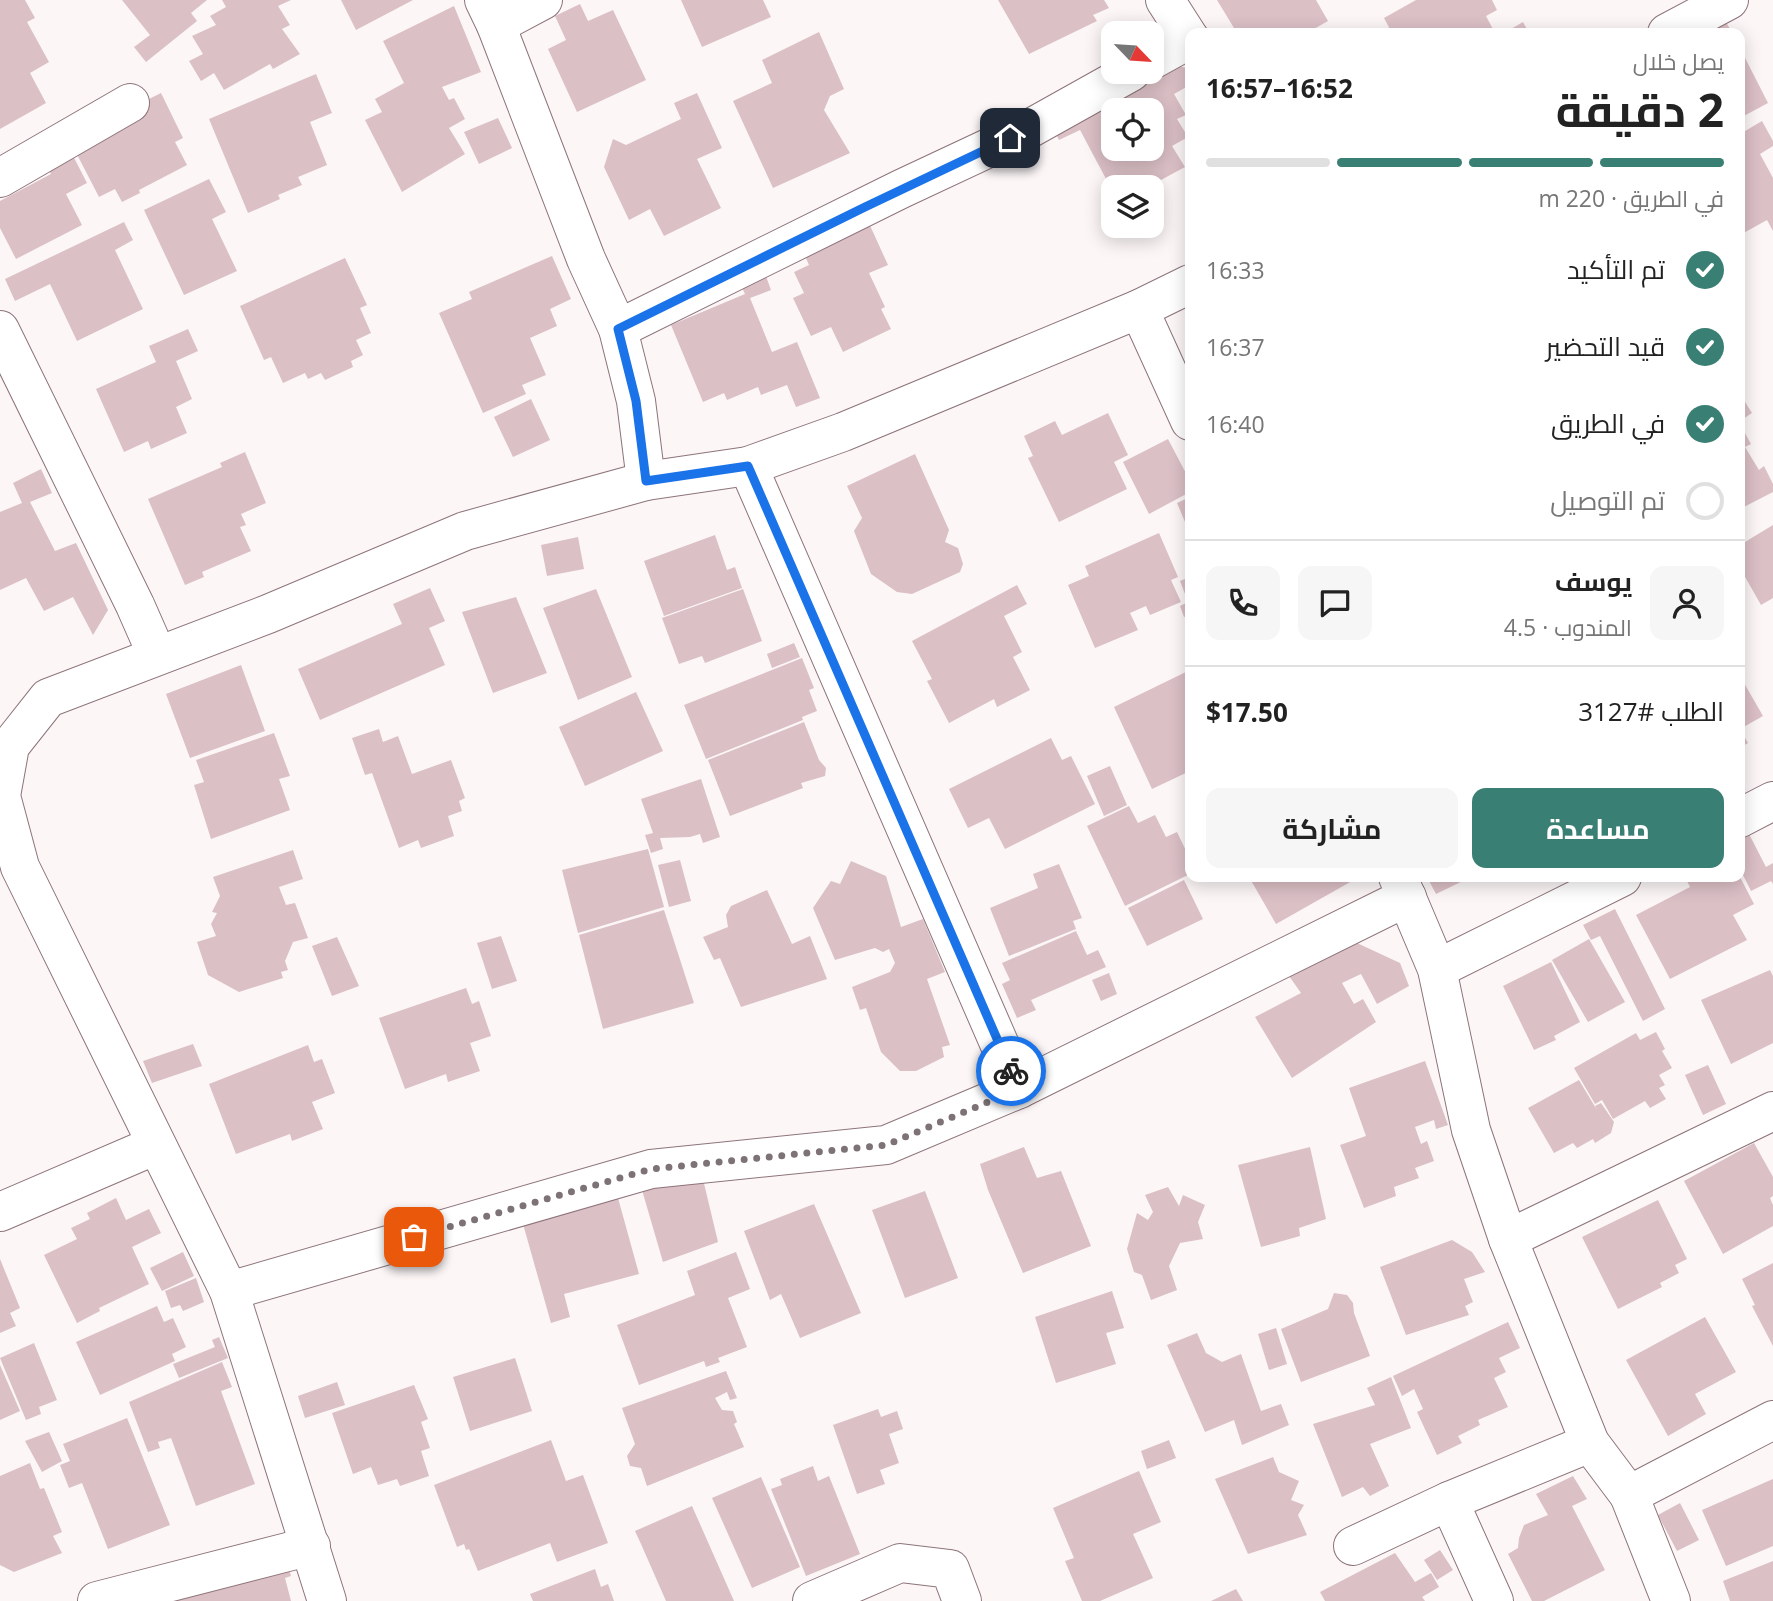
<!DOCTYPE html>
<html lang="ar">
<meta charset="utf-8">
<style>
:root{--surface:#fff;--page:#f6f6f6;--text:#222;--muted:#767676;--line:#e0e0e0;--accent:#3a7f74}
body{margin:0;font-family:"Open Sans",Cairo,sans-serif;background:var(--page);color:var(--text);direction:rtl;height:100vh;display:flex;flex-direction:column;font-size:26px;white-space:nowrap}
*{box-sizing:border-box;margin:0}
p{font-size:23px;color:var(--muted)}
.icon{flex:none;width:38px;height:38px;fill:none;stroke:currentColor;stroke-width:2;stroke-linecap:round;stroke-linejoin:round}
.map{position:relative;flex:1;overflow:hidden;direction:ltr}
.panel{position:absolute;left:1185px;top:28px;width:560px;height:854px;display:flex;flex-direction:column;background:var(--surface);border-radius:14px;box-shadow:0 4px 18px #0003;direction:rtl}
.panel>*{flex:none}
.needle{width:46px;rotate:115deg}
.fabs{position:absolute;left:1101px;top:21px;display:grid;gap:14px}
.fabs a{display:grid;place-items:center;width:63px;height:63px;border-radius:14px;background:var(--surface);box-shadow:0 4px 18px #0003;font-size:35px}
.pin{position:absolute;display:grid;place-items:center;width:60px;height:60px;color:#fff;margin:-30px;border-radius:14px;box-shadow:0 4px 10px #0006}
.courier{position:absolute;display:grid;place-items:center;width:70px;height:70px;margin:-35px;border:5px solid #1a73e8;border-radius:50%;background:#fff;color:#222;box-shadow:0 2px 9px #0007}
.overview em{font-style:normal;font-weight:700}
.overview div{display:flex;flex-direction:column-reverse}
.overview{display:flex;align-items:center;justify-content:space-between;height:119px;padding:0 21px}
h1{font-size:46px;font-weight:700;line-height:52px}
.bar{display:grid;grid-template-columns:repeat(4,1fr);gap:10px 7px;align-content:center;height:84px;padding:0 21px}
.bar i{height:9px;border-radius:5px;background:var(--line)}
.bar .active{background:var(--accent)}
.bar p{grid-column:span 4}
.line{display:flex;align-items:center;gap:18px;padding:0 21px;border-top:2px solid var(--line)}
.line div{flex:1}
.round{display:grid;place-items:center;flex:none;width:74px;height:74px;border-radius:14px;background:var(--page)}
ol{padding:0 21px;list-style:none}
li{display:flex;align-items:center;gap:21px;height:77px}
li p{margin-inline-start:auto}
li .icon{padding:7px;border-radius:50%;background:var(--accent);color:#fff;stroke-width:4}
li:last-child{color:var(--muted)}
li i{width:38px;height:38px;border:4px solid var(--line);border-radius:50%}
.cta{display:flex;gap:14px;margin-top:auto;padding:14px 21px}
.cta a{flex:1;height:80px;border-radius:14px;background:var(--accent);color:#fff;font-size:28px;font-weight:700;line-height:80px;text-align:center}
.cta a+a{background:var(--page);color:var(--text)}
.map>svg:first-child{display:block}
.building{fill:#dbc0c6;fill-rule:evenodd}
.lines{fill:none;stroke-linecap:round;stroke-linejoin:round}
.street-casing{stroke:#8d747a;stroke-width:40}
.street{stroke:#fff;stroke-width:38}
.done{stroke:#7d7376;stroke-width:7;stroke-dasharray:0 12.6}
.route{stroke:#1a73e8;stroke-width:9}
</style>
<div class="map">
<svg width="1773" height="1601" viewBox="0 0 1773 1601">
<rect width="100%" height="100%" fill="#fcf6f7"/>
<g class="building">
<polygon points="0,0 25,0 35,18 27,22 49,62 30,73 46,103 0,129"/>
<polygon points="122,0 207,0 191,13 197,21 146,62 134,47 150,35"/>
<polygon points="222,0 291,0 278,6 290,25 282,29 300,54 273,69 270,64 224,90 214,73 201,81 189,61 203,54 192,36 216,25 210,16 226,7"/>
<polygon points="341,0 413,0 356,30"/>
<polygon points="681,0 763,0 771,17 702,47"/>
<polygon points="998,0 1104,0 1109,8 1093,15 1097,21 1029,54"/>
<polygon points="1217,0 1316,0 1328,21 1307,33 1301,30 1296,33 1237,33"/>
<polygon points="1416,0 1492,0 1497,10 1486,16 1495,33 1392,33 1384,18"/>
<polygon points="580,4 588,21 613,10 646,80 577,112 548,49 566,40 555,16"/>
<polygon points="454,6 481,72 442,87 449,100 454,98 465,119 449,128 465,154 402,192 365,120 382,112 375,99 404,83 383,41"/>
<polygon points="1723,16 1732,33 1699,33"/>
<polygon points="1523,22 1529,33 1504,33"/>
<polygon points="819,32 844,89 830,96 824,110 850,153 773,188 733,101 772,83 762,60"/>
<polygon points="1740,48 1768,103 1740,118"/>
<path d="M1159,62L1187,68L1190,73V85L1174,94L1186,115L1177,119L1188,137L1172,146L1185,167L1148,187H1113V192L1080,130L1059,140L1049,121ZM1113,110H1152V149H1113Z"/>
<polygon points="316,74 332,113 310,122 327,165 298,177 302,185 278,195 280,199 248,213 209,119"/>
<polygon points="161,93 183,138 175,142 187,165 139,190 140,193 122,202 115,189 99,197 69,139"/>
<polygon points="697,93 722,148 697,159 721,208 664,236 650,209 629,220 604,167 613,139 626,145 681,119 674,103"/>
<polygon points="498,118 512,148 479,164 464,132"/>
<polygon points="1762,121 1773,141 1773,146 1760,154 1773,178 1773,231 1767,220 1740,235 1740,134"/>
<polygon points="69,148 87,183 66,194 82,225 16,259 0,228 0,201 51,174 44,160"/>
<polygon points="209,179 226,212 212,219 237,271 184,295 144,210"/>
<polygon points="867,219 888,265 869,273 885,307 881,309 891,329 843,352 831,327 811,336 793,298 804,293 794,272 809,265 802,249"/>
<polygon points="124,222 133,240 115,250 143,309 77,341 50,284 15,301 5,279"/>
<polygon points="552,256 571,299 550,309 557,326 530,338 546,375 522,385 526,394 483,413 439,313 472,299 469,292"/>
<polygon points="345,258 367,305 360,308 371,333 356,340 363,355 351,361 353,367 325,380 321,373 308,379 305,373 283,383 271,357 264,360 240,306"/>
<polygon points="763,268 771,290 750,298 772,352 797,342 820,398 796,407 787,385 761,395 758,387 727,400 724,393 703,402 671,325 745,294 738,279"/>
<polygon points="188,329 198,351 176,361 192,399 176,407 187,433 151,449 148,441 124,452 96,389 156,362 149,346"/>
<polygon points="1740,394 1752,413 1740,421"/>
<polygon points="531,399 550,440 513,457 494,417"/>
<polygon points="1108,413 1128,455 1114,462 1127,489 1059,522 1028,458 1033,456 1024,436 1055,421 1062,435"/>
<polygon points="1740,424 1751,444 1745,447 1759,470 1764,466 1773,484 1773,492 1740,509"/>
<polygon points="1168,439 1190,481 1190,492 1149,514 1123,462"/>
<polygon points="245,452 266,503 241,514 246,525 240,527 251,551 202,572 204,577 185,585 148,499 222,467 220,463"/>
<polygon points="915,454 949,530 945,542 958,548 963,564 960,572 912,594 897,592 871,574 854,531 862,518 847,486"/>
<polygon points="41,469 52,493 30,502 55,551 76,543 108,610 93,635 73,597 44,611 26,578 0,590 0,512 22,503 13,483"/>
<polygon points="1190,497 1190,520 1185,522 1177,503"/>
<polygon points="1773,525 1773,598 1761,605 1740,568 1740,545"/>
<polygon points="1159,533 1178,577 1171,580 1181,602 1150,615 1146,606 1130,613 1138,630 1095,648 1068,585 1089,576 1085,566"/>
<polygon points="715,535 727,570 735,567 742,588 664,616 644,561"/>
<polygon points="578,537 584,569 547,576 541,545"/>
<polygon points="1190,570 1190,615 1184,617 1180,606 1188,602 1180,581 1187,578 1185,572"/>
<polygon points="1017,585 1027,604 1004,616 1022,652 1013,657 1030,690 997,707 994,699 949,723 927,681 932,679 912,641"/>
<polygon points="430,588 445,621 429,628 445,665 320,720 298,669 402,624 393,604"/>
<polygon points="596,589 632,677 578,700 543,608"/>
<polygon points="743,589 762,641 705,663 702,656 679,664 662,618"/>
<polygon points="516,597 547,673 493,693 462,612"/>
<polygon points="794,643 800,657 772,668 767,654"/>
<polygon points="802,658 814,688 809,690 817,711 802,717 803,720 706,759 684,705"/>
<polygon points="241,665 265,731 190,758 166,694"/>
<polygon points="1190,670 1190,771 1152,789 1114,707"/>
<polygon points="1740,676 1763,716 1740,729 1748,743 1740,748"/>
<polygon points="636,692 663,751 585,786 559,727"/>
<polygon points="804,722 819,760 826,768 825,776 801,783 803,788 730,816 708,760"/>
<polygon points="379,729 383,742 398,736 412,774 451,760 465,798 459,801 462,811 448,816 454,836 421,848 418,840 399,848 372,773 365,775 352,738"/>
<polygon points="274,733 290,776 279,779 290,810 211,839 194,785 204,782 196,760"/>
<polygon points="1051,738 1062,760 1071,756 1095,804 1005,849 989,818 968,828 949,789"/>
<polygon points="1110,766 1127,805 1104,816 1087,776"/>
<polygon points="701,779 720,837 703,843 700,834 690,837 660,838 663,849 651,853 645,835 653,833 641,799"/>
<polygon points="1129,806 1138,823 1155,815 1166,837 1177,832 1190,859 1190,874 1125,906 1087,826"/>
<polygon points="1749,834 1766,867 1773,863 1773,884 1771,881 1751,891 1740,869 1740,839"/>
<polygon points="648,849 664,907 578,933 562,870"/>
<polygon points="293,850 303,879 279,887 286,905 295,903 308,938 293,942 285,961 288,970 281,972 283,978 239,992 208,975 197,942 216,936 211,924 217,913 212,912 220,896 213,877"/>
<polygon points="680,860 691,901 669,907 658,865"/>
<polygon points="851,861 886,876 901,927 923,919 945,972 927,979 950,1045 942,1047 944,1057 916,1071 900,1071 881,1052 866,1008 860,1010 852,987 890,972 895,963 889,949 883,952 875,948 835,960 813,908 831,881 840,884"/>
<polygon points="1059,864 1082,918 1073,921 1076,929 1009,956 990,908 1038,888 1033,874"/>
<polygon points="1249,877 1355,877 1352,881 1276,924"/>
<polygon points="1427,877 1471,877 1436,894"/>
<polygon points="1685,877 1740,877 1754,904 1733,915 1747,940 1670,979 1636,915 1690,887"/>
<polygon points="1184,880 1203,919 1147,946 1128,908"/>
<polygon points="767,890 792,944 810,936 827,979 741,1007 720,958 714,960 703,937 728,927 726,915 731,906"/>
<polygon points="1615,909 1665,1009 1643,1021 1600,936 1591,940 1583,925"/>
<polygon points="664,910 694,1003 603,1029 579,935"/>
<polygon points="1076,931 1087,955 1098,950 1106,967 1031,1000 1036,1010 1017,1018 1002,984 1010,980 1002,963"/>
<polygon points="501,936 517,981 492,989 477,943"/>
<polygon points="337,937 359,986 332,996 312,946"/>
<polygon points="1589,939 1625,1002 1588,1022 1552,960"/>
<polygon points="1357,943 1400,963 1409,986 1377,1004 1361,974 1342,983 1354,1004 1363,999 1376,1022 1292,1078 1255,1017 1301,993 1289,976"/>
<polygon points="1551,962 1580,1022 1554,1036 1556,1040 1534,1050 1503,986"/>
<polygon points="1770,970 1773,976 1773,1043 1731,1064 1701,1000"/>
<polygon points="1109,973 1117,994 1101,1001 1092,980"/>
<polygon points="466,988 472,1004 479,1001 491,1036 470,1043 480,1071 448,1082 446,1074 405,1089 379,1018"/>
<polygon points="1656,1032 1665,1049 1662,1051 1672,1068 1659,1075 1665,1085 1659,1088 1666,1099 1650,1108 1645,1101 1613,1119 1602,1100 1595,1104 1574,1068 1636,1033 1640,1040"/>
<polygon points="193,1044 202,1066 152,1083 143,1061"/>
<polygon points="308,1045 314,1062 322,1059 335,1093 312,1102 323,1129 292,1141 290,1134 236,1154 209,1084"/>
<polygon points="1425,1061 1448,1125 1436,1129 1434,1120 1415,1127 1421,1144 1427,1141 1434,1161 1415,1168 1419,1178 1394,1187 1396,1196 1364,1208 1340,1145 1366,1136 1349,1088"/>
<polygon points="1708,1065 1726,1104 1703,1115 1685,1075"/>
<polygon points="1579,1080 1597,1110 1595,1106 1601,1103 1614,1122 1611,1133 1595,1143 1593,1139 1577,1148 1573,1143 1554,1153 1528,1108"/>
<polygon points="1754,1143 1773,1177 1773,1196 1770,1198 1773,1205 1773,1226 1723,1254 1684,1181"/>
<polygon points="1024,1147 1037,1178 1061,1171 1091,1246 1023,1273 988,1190 980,1164"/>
<polygon points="1310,1147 1326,1219 1299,1228 1300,1236 1261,1247 1238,1165"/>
<polygon points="702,1175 718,1242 663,1262 642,1190"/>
<polygon points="1168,1187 1179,1206 1183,1195 1205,1205 1198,1222 1203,1239 1180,1243 1169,1266 1177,1290 1151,1300 1142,1275 1134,1272 1127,1249 1137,1213 1148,1220 1153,1212 1145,1195"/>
<polygon points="925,1191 958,1278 905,1298 872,1210"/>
<polygon points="116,1198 126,1220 149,1209 161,1233 132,1247 149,1284 99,1308 100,1311 77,1323 44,1255 77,1239 71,1228 90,1219 87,1213"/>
<polygon points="618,1198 639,1274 564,1294 570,1317 551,1323 523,1224"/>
<polygon points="1658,1200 1687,1259 1675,1265 1679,1273 1660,1283 1662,1287 1618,1309 1582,1237"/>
<polygon points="814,1204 861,1313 800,1338 781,1294 770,1300 744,1231"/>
<polygon points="1452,1240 1472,1252 1485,1272 1464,1279 1473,1302 1465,1306 1469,1315 1406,1335 1380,1267"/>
<polygon points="183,1252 194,1276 162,1291 150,1268"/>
<polygon points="736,1252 750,1289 728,1298 747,1347 718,1358 720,1362 706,1367 704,1361 639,1385 617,1325 695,1295 687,1271"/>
<polygon points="0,1259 20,1308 10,1313 16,1326 0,1333"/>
<polygon points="1773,1263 1773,1346 1752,1306 1755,1305 1742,1279"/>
<polygon points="196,1278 204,1302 183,1311 180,1305 171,1308 165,1291"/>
<polygon points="1112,1291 1124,1328 1106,1333 1116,1364 1056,1383 1035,1317"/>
<polygon points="1334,1293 1347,1295 1353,1303 1354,1313 1370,1356 1301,1382 1281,1329 1328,1309"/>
<polygon points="157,1306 164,1322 173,1318 186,1347 172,1354 175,1361 100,1395 76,1342"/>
<polygon points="1705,1317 1736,1372 1695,1394 1706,1414 1668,1436 1626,1360"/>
<polygon points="1508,1322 1520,1348 1499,1358 1506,1372 1494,1378 1508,1407 1478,1420 1480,1425 1458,1436 1462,1443 1437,1455 1417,1412 1423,1409 1414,1389 1402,1396 1393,1376"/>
<polygon points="1276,1328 1287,1364 1269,1370 1258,1334"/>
<polygon points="1197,1333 1206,1353 1222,1362 1241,1354 1261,1411 1281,1404 1289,1425 1242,1445 1234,1420 1205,1432 1167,1345"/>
<polygon points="219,1337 228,1358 179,1378 173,1364 215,1347 212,1340"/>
<polygon points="34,1343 57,1400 39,1407 41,1414 26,1420 0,1358"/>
<polygon points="515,1358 532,1411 470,1431 453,1377"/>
<polygon points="222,1362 232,1387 221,1391 255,1484 196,1506 171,1438 158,1442 160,1448 148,1452 129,1402"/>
<polygon points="0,1365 20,1411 0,1420"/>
<polygon points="726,1371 737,1398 730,1400 727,1392 715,1398 722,1410 733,1411 737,1422 734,1424 744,1447 647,1486 641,1468 630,1466 627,1456 635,1444 622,1408"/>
<polygon points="1391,1377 1411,1428 1370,1444 1389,1486 1370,1496 1363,1487 1342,1497 1313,1424 1375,1405 1367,1388"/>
<polygon points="337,1382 345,1405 305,1418 298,1396"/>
<polygon points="414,1385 428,1419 421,1422 430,1448 421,1451 429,1476 400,1486 397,1479 378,1485 371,1467 353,1474 332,1413"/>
<polygon points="878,1409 881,1417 897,1411 903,1429 889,1434 899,1463 880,1470 885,1484 857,1494 833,1425"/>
<polygon points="127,1418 170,1525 108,1549 82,1483 69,1488 60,1465 70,1461 63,1444"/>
<polygon points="49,1432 62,1461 42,1472 25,1441"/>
<polygon points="551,1440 566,1481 583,1475 608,1543 557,1562 550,1543 478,1571 469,1549 466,1550 464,1544 457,1547 434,1485"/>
<polygon points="1169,1440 1176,1458 1147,1469 1141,1451"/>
<polygon points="1273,1457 1279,1472 1299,1481 1291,1500 1304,1505 1298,1515 1307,1535 1248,1554 1215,1479"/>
<polygon points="30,1463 40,1489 44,1488 62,1532 53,1536 62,1553 14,1572 0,1565 0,1476"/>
<polygon points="813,1466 818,1481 829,1476 860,1554 806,1576 771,1489 782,1485 780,1479"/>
<polygon points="1139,1471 1161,1522 1133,1534 1153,1578 1100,1601 1082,1601 1065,1561 1074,1558 1053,1508"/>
<polygon points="1573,1476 1587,1499 1572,1506 1605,1570 1544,1601 1532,1601 1508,1554 1518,1548 1519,1538 1524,1525 1548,1515 1536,1494"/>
<polygon points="761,1477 800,1567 752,1588 712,1498"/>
<polygon points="1773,1479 1773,1546 1726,1566 1702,1510"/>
<polygon points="1680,1503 1699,1540 1677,1551 1658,1515"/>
<polygon points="692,1506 734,1601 666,1601 641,1544 635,1531"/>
<polygon points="1440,1550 1453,1570 1437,1580 1424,1560"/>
<polygon points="1395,1553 1415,1582 1431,1573 1439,1587 1422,1597 1425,1601 1325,1601 1320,1592"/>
<polygon points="1773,1561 1773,1601 1730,1601 1723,1581"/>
<polygon points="288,1565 291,1576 285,1578 291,1601 178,1601 176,1594"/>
<polygon points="595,1569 601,1587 608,1584 614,1601 533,1601 530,1594"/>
<polygon points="1236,1589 1243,1601 1211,1601"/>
</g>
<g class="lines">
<g class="street-casing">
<g id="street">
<polyline points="484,0 496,25 586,259 618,329 636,401 646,481"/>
<polyline points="1165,0 1190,39"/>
<polyline points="496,25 543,0"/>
<polyline points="1667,33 1729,0"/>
<polyline points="1152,60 1190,39"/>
<polyline points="0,178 130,103"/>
<polyline points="1139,309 1190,421"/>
<polyline points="618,329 901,189 1029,129 1131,72"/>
<polyline points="0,330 135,605 157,655"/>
<polyline points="748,466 1019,1089"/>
<polyline points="1740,818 1773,801"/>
<polyline points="1398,877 1437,969 1471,1130 1508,1239 1590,1443 1629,1495"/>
<polyline points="1437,969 1622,877"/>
<polyline points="0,1212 156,1145"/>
<polyline points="1508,1239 1773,1111"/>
<polyline points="229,1291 651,1169 886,1145 1019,1089 1407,897"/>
<polyline points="1449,1501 1494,1601"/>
<polyline points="1353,1546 1449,1501 1590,1443"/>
<polyline points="97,1601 311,1546"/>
<polyline points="327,1601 229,1291 20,867 1,796 10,746 48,698 268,614 465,531 646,481 748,466 843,432 1139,309 1190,284"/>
<polyline points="812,1601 900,1563 950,1569 962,1601"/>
<polyline points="1671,1601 1629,1495 1773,1420"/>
</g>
</g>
<use href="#street" class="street"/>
</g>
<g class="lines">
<polyline class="done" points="414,1237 651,1169 886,1145 1019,1089 1011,1071"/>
<polyline class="route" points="1010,138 865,207 618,329 636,401 646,481 748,466 1011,1071"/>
</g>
</svg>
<div class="fabs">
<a><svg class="needle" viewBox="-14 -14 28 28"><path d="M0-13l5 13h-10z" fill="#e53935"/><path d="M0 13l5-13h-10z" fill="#767676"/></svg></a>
<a><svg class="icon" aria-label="locate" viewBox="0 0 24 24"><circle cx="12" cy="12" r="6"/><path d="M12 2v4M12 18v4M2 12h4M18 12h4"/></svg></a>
<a><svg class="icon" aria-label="layers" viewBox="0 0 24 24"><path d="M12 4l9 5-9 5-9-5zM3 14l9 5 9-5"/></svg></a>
</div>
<div class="pin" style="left:414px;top:1237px;background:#ea580c"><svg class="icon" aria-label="bag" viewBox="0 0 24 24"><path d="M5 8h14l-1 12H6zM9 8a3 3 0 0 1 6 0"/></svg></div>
<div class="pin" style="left:1010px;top:138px;background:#1f2937"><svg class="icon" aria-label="home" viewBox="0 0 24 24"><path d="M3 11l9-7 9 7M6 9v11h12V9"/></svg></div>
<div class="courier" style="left:1011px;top:1071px"><svg class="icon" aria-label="bike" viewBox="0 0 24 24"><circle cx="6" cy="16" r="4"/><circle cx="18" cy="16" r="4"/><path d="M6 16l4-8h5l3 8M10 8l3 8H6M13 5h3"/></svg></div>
<section class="panel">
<div class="overview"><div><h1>2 دقيقة</h1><p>يصل خلال</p></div><em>16:52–16:57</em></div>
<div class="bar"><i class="active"></i><i class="active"></i><i class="active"></i><i></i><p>في الطريق · 220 m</p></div>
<ol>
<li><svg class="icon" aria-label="check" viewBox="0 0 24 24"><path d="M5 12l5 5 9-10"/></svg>تم التأكيد<p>16:33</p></li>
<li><svg class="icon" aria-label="check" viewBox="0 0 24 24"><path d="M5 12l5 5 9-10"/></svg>قيد التحضير<p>16:37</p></li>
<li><svg class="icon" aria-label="check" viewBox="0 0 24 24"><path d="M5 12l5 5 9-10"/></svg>في الطريق<p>16:40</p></li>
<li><i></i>تم التوصيل</li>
</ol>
<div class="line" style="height:126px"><a class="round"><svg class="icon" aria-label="person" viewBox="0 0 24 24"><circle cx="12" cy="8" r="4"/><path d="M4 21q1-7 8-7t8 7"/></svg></a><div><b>يوسف</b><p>المندوب · 4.5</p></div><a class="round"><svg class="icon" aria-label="chat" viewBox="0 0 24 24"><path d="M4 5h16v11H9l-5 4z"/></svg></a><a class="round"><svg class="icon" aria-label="phone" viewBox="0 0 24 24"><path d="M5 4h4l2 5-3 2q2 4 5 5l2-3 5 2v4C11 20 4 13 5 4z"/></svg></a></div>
<div class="line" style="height:91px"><div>الطلب #3127</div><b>$17.50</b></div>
<div class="cta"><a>مساعدة</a><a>مشاركة</a></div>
</section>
</div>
